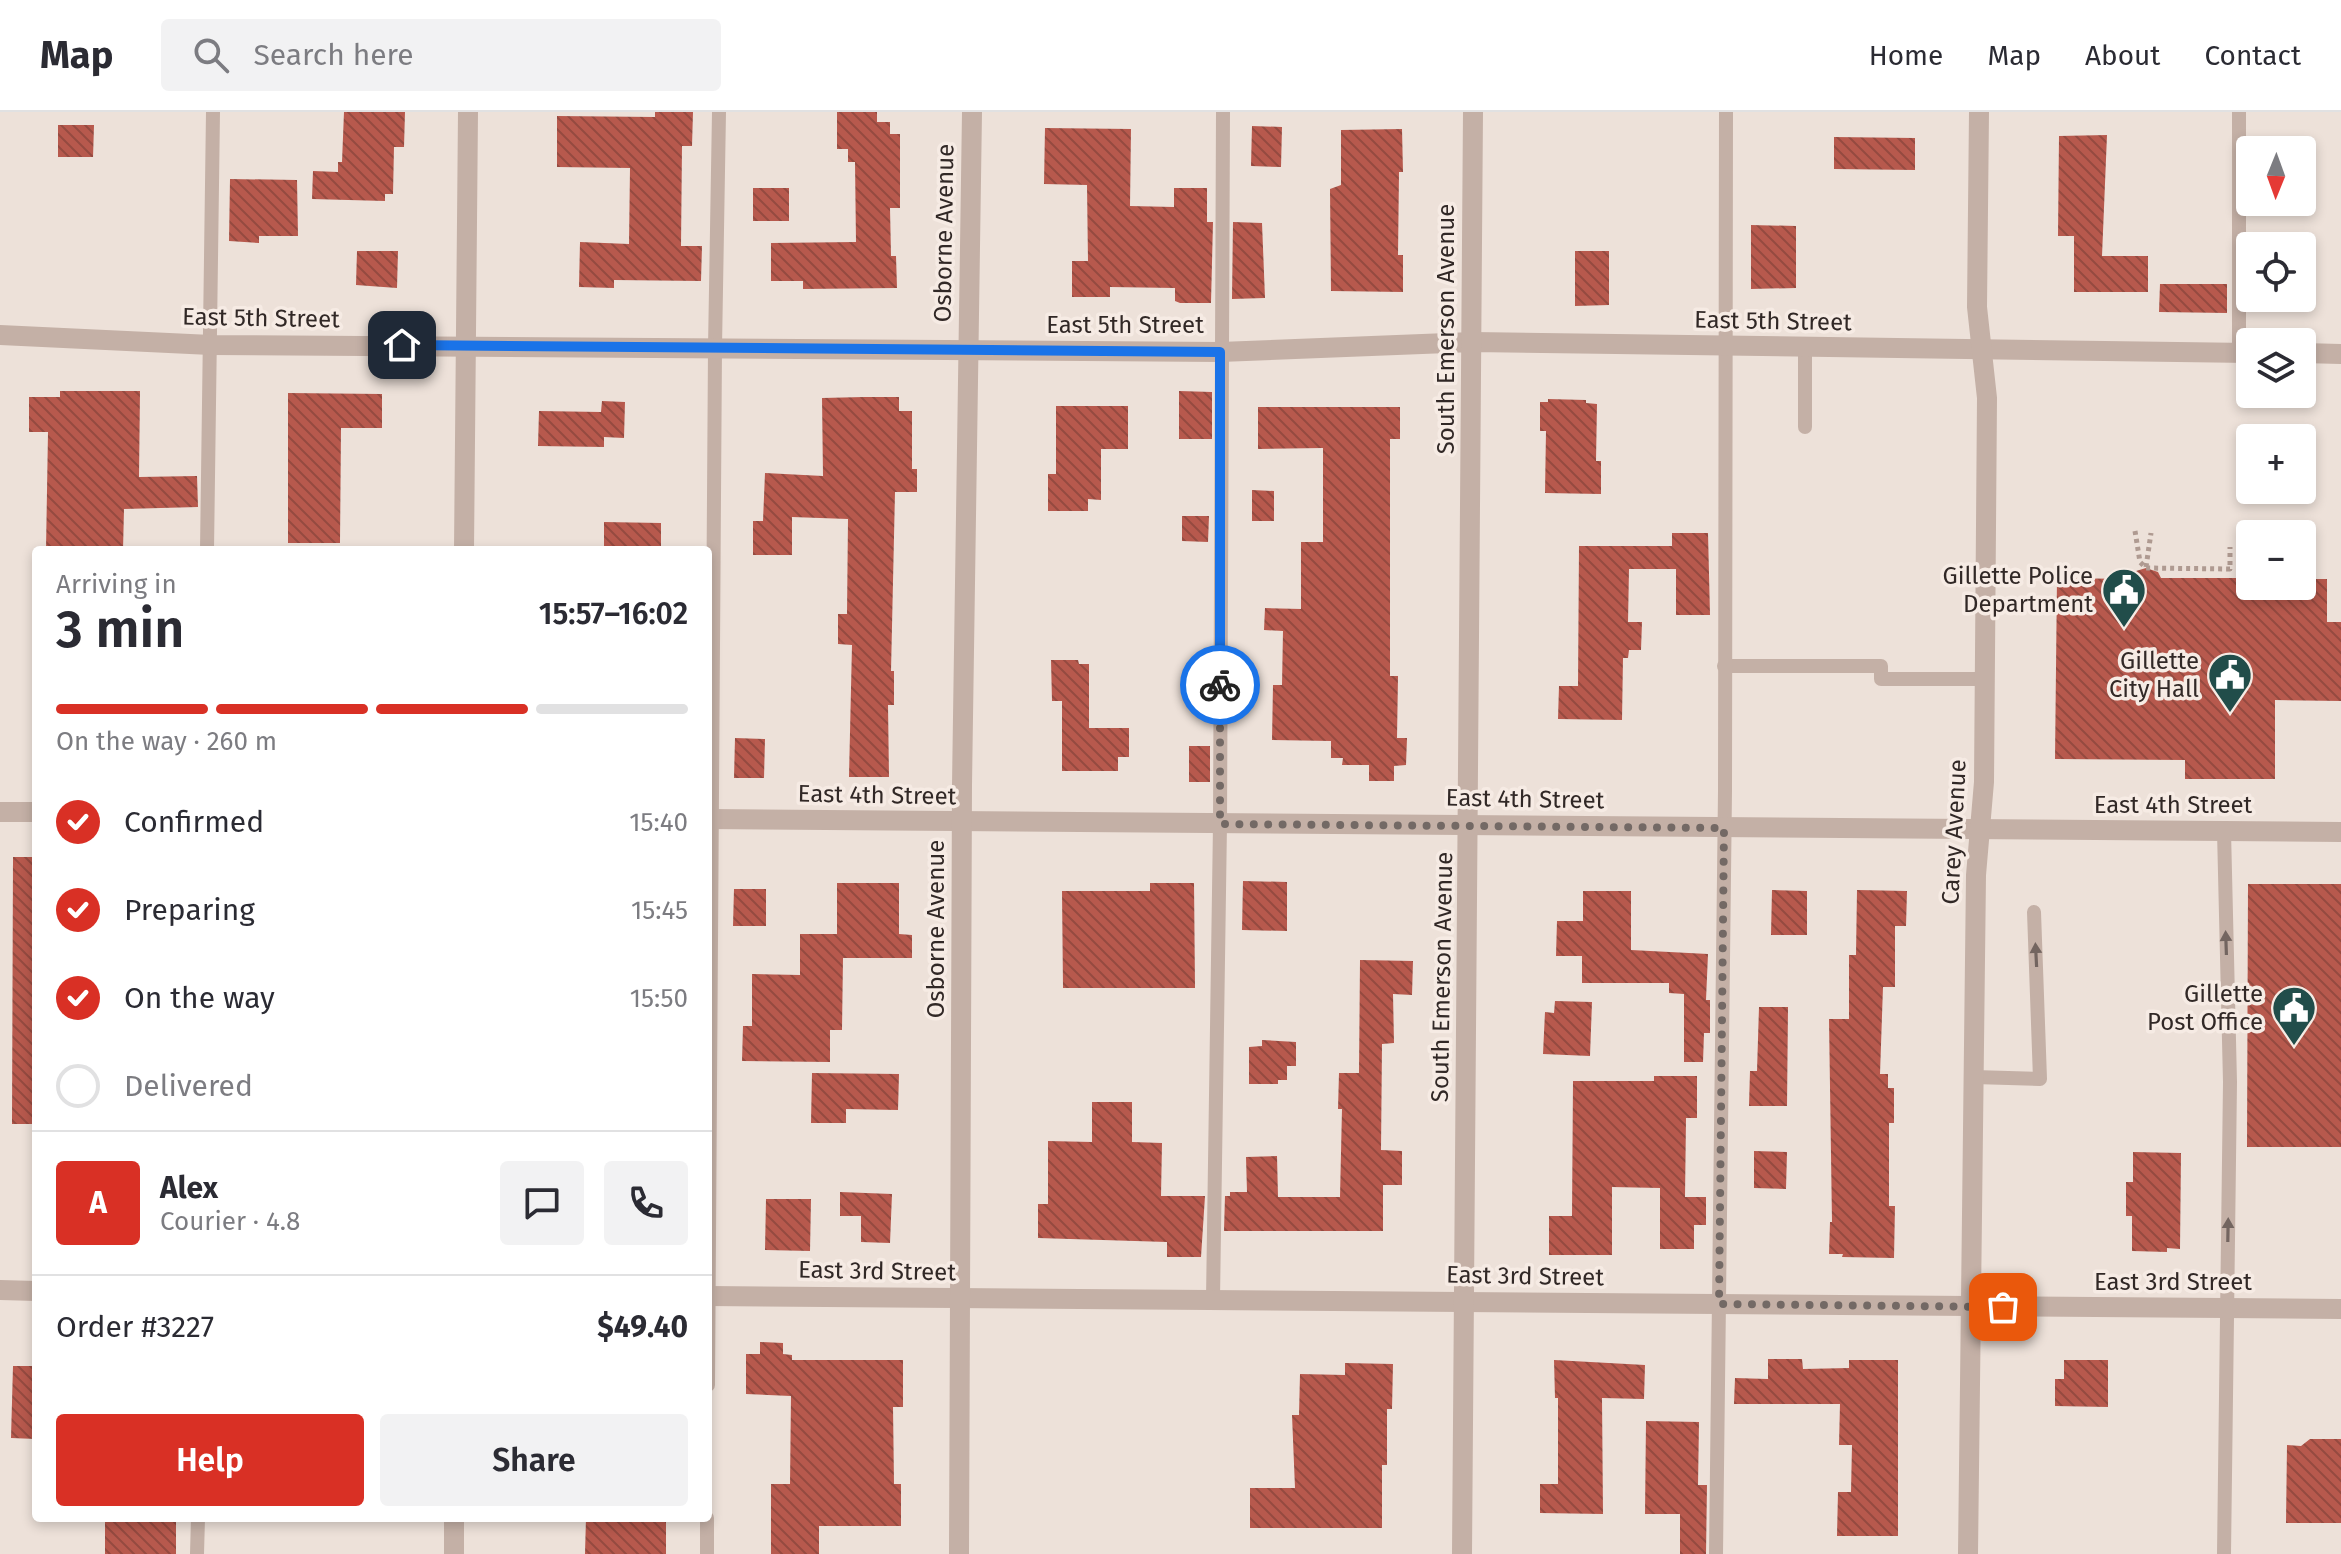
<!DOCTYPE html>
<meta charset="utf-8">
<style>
:root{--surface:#fff;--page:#f2f2f3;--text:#2b2b33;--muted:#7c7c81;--line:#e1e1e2;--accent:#d93025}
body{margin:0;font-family:"Fira Sans",sans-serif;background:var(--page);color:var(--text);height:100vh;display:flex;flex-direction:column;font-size:30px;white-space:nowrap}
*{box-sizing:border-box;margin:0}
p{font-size:26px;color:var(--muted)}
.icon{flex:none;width:44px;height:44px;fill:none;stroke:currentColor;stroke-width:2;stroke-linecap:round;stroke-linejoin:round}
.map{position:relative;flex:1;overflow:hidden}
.side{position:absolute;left:32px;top:434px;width:680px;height:976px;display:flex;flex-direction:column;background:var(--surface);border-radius:8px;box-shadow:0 4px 12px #0003}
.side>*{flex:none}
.needle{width:52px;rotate:181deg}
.fabs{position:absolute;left:2236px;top:24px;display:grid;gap:16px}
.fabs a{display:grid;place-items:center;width:80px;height:80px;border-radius:8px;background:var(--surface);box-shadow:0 4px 12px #0003;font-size:40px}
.pin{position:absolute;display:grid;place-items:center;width:68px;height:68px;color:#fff;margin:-34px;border-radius:16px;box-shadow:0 4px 12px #0006}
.courier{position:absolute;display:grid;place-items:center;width:80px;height:80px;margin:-40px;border:6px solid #1a73e8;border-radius:50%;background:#fff;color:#222;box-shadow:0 2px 10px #0007}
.headline em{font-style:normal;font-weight:600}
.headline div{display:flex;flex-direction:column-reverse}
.headline{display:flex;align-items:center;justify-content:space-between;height:136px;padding:0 24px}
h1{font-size:52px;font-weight:600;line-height:60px}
.bar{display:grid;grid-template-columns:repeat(4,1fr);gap:12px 8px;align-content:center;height:96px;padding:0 24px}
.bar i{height:10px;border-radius:6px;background:var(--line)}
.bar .selected{background:var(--accent)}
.bar p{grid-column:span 4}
.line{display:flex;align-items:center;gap:20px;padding:0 24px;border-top:2px solid var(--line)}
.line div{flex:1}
.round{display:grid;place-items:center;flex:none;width:84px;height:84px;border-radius:8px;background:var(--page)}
ol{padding:0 24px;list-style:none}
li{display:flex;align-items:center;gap:24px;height:88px}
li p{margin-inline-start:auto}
li .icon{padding:8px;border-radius:50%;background:var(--accent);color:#fff;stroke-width:4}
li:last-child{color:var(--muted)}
li i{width:44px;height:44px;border:4px solid var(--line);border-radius:50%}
.primary-button{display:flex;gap:16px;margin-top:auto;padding:16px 24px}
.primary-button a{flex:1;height:92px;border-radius:8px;background:var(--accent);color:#fff;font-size:32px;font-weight:600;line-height:92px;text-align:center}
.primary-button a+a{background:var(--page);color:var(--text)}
header{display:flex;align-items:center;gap:48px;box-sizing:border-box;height:112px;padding:0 40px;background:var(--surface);border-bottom:2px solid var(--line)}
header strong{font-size:38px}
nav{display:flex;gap:44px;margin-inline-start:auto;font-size:28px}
.search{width:560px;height:72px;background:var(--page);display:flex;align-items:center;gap:20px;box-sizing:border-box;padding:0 28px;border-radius:8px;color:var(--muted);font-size:30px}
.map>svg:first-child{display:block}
.building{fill:url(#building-back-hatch)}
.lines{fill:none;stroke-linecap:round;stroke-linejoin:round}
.path{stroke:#af9a91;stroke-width:5;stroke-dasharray:4 4;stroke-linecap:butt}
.lane{stroke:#c4b0a6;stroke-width:14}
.street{stroke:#c4b0a6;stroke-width:20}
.oneway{fill:#736560}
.done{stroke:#736965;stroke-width:8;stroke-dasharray:0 14.4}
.route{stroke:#1a73e8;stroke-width:10}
.labels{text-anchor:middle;stroke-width:7;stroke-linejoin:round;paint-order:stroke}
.street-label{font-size:24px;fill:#312826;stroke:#f6ebe4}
.poi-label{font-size:24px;fill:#312826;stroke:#f6ebe4;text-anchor:end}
</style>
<header>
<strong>Map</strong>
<div class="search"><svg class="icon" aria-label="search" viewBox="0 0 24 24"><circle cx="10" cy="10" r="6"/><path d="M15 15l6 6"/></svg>Search here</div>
<nav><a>Home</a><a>Map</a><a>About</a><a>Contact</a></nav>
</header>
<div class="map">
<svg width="2341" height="1442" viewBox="0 0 2341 1442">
<defs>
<pattern id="building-back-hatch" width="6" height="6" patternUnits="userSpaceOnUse" patternTransform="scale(2)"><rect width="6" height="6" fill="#b7594d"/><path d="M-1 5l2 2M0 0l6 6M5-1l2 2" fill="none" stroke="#954a40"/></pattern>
</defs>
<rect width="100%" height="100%" fill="#ede1d9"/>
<g class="building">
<polygon points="344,0 405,0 404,35 394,35 393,82 385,82 385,89 312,87 313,59 338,60 338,50 342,50"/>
<polygon points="655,0 693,0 692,34 682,34 681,134 702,134 701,169 614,168 614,176 579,175 580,130 629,132 630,56 557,55 557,4 655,5"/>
<polygon points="837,0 877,0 877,10 890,10 890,22 900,22 900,96 890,96 891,144 896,144 897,176 803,177 803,169 771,169 771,131 856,130 855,50 848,50 848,37 837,37"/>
<polygon points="58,13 94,13 93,45 58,45"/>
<polygon points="1252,14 1282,15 1281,55 1251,54"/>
<polygon points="1045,16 1131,17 1130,94 1174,95 1174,76 1207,76 1207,110 1213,110 1211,191 1180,191 1175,189 1175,176 1110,175 1110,185 1072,185 1072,149 1088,149 1087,73 1044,72"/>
<polygon points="1402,17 1403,60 1399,60 1398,143 1403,143 1403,180 1331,179 1330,77 1341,73 1341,18"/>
<polygon points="2107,23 2102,144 2148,144 2148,180 2074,180 2074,124 2058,124 2059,24"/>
<polygon points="1834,25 1915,26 1915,58 1834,57"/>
<polygon points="230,67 297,68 298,124 259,124 259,131 229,129"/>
<rect x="753" y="76" width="36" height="33"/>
<polygon points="1233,110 1262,111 1265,186 1232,187"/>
<polygon points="1751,113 1796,114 1796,176 1751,177"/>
<polygon points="357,139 398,139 397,176 356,173"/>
<polygon points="1575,139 1609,139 1609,193 1575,194"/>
<polygon points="2160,172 2227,172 2227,201 2159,200"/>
<polygon points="60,279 140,279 139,365 197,364 198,395 124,397 123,438 46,438 48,320 29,320 29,285 60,285"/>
<polygon points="1179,279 1212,280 1212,327 1179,327"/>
<polygon points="288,281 382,282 382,316 341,316 340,431 288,431"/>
<polygon points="864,285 899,285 899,299 912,299 912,357 917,357 917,380 895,380 891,559 894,559 894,593 888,593 889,665 849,665 852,533 838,532 838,502 847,502 848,407 792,405 792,443 753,443 753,409 763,409 765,361 823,364 822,286"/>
<polygon points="1548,287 1586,288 1586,291 1597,292 1596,349 1601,349 1601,382 1545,381 1546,319 1540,319 1540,290 1548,290"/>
<polygon points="602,289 625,290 624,326 604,325 604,335 538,334 539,299 601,300"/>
<polygon points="1056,294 1128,294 1128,337 1101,337 1101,388 1088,387 1088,399 1048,399 1048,362 1056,362"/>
<polygon points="1258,295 1400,295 1400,327 1390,327 1390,564 1398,564 1397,626 1407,626 1406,653 1394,654 1394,669 1369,669 1369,653 1342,653 1343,646 1331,646 1331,629 1272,628 1273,573 1282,573 1283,519 1264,518 1265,496 1301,497 1301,430 1323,430 1323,336 1258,337"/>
<polygon points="1252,378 1274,379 1274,409 1252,409"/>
<polygon points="1182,404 1209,404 1208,430 1182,429"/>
<polygon points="604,410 661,411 661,438 604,438"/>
<polygon points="1672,421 1708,421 1710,503 1676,503 1676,457 1629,457 1628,510 1642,510 1641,538 1629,538 1628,546 1623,546 1622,608 1558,607 1559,574 1578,574 1579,434 1672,434"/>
<polygon points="2146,456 2158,460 2161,466 2250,466 2250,474 2302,474 2302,467 2327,467 2327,510 2341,510 2341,589 2275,588 2275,667 2185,667 2185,648 2055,647 2057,466 2131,467 2136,459"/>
<polygon points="1051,548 1078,548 1079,552 1089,552 1089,616 1129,616 1129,645 1118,645 1118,659 1062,659 1062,589 1052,589"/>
<polygon points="735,626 765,627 764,666 734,666"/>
<rect x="1189" y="634" width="21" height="36"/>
<polygon points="13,745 36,745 36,1012 12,1012"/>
<polygon points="1243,769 1287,770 1287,819 1242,818"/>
<polygon points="837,771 899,771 899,822 912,823 912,846 843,846 842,918 830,918 830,950 742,949 743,914 752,914 752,862 800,863 800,822 837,822"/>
<polygon points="1150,771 1194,771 1195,876 1063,876 1062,779 1150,779"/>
<polygon points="2248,772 2341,772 2341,1035 2247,1035"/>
<polygon points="734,777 766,777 766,814 733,814"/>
<polygon points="1772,778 1807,779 1807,823 1771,823"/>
<polygon points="1857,778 1907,779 1906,814 1895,814 1895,875 1883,875 1880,962 1888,962 1888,976 1894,976 1894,1011 1889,1011 1889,1094 1895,1094 1894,1146 1842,1145 1843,1142 1829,1142 1830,1110 1832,1110 1829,907 1849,907 1849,843 1856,843"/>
<polygon points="1583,779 1631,779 1631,838 1708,842 1706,888 1710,888 1710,921 1704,921 1703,950 1684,950 1684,882 1669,881 1669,871 1582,871 1582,844 1556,844 1557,809 1583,809"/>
<polygon points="1360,848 1413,849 1412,883 1393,882 1394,931 1382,932 1381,1038 1402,1039 1402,1073 1383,1073 1383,1119 1224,1119 1225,1084 1230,1084 1230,1080 1247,1080 1246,1045 1277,1044 1278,1085 1340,1085 1342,997 1338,997 1339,961 1359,961"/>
<polygon points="1555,889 1592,890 1590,944 1543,942 1545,900 1554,901"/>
<polygon points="1759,895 1788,895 1787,994 1749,994 1750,959 1757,959"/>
<polygon points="1262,928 1296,930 1296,954 1287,954 1287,968 1278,968 1278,972 1249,972 1249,935 1262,934"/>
<polygon points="812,961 899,962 898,998 846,997 846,1011 811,1011"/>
<polygon points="1654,964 1697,964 1697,1006 1686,1006 1685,1085 1706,1085 1706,1113 1694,1113 1694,1137 1660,1137 1660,1076 1612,1075 1612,1143 1549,1143 1549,1104 1572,1104 1573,969 1654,969"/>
<polygon points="1092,990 1132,990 1132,1030 1162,1031 1161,1084 1205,1084 1201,1145 1167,1145 1167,1130 1038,1126 1038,1092 1048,1092 1048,1029 1092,1030"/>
<polygon points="1754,1039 1787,1040 1786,1077 1754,1076"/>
<polygon points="2133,1040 2181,1041 2180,1137 2167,1136 2167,1140 2132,1139 2132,1104 2126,1104 2126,1070 2133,1070"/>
<polygon points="840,1080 892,1082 890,1131 861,1130 861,1104 840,1104"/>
<polygon points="766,1087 811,1087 810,1139 765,1138"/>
<polygon points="760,1230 783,1231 783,1242 792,1243 792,1248 903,1248 903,1295 893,1295 894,1372 901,1372 901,1414 819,1414 819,1442 771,1442 771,1372 790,1372 791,1284 746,1282 746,1242 760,1242"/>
<polygon points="1768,1247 1802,1247 1803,1257 1849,1256 1849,1248 1898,1248 1898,1424 1837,1424 1838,1380 1851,1380 1852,1333 1839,1333 1840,1292 1734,1292 1735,1266 1768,1267"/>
<polygon points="1554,1248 1645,1253 1644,1287 1602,1286 1603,1402 1540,1401 1540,1372 1558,1372 1558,1286 1555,1286"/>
<polygon points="2064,1248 2108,1248 2108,1295 2055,1294 2055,1267 2064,1267"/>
<polygon points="1345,1251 1393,1252 1392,1297 1387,1297 1387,1353 1382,1353 1382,1416 1250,1416 1250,1376 1295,1376 1292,1303 1299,1303 1300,1262 1345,1263"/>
<polygon points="13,1254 36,1254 36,1327 11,1326"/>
<polygon points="1646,1309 1699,1310 1698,1373 1707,1373 1706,1442 1680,1442 1680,1402 1645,1402"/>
<polygon points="2310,1327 2341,1327 2341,1411 2286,1411 2287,1333 2301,1334"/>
<rect x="105" y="1406" width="71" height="36"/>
<polygon points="586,1406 666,1406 666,1442 585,1442"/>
</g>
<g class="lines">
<g class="path">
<polyline points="2135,419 2140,450 2146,456 2230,457 2230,435"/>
<polyline points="2146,455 2151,421"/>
<polyline points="2303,467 2304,436"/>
</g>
<g class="lane">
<polyline points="1805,236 1805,315"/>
<polyline points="2239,241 2239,0"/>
<polyline points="207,438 213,0"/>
<polyline points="1724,554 1881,554 1881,567 1983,567"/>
<polyline points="2224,719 2230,970 2224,1442"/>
<polyline points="1974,965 2040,967 2034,800"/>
<polyline points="1213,1187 1220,712 1223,0"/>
<polyline points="708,1273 715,236 719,0"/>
<polyline points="197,1442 198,1406"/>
<polyline points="707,1442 707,1406"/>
<polyline points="1716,1442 1725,679 1726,0"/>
</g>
<g class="street">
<polyline points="0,223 211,233 1220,240 1473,230 2250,241"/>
<polyline points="2302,241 2341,242"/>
<polyline points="464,438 468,0"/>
<polyline points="0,700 36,700"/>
<polyline points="708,707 2341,720"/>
<polyline points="0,1178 36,1179"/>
<polyline points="708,1184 2341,1197"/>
<polyline points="454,1442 454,1406"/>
<polyline points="959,1442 962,673 972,0"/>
<polyline points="1462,1442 1473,0"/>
<polyline points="1968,1442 1976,763 1984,670 1987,286 1977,195 1979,0"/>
</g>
</g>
<defs><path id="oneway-solid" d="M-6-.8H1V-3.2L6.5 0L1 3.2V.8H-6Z" transform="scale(2)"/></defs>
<g class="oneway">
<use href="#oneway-solid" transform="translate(2226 831) rotate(-92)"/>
<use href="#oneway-solid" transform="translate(2036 843) rotate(-93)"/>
<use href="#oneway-solid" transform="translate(2228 1118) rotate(-89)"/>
</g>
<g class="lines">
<polyline class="done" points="1220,573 1220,712 1724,716 1719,1192 2003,1195"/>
<polyline class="route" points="402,233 1220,240 1220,573"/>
</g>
<defs>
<g id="civic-pin" transform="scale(2.3)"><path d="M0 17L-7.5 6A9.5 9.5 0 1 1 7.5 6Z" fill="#214d4a" stroke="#f6ebe4"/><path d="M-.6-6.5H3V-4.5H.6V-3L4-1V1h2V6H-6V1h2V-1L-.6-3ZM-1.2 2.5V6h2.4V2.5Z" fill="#fff"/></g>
</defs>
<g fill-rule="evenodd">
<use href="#civic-pin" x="2124" y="478"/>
<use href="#civic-pin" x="2230" y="563"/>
<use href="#civic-pin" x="2294" y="896"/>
</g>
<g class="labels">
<g class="street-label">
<text transform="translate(944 121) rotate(-89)" y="8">Osborne Avenue</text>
<text transform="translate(261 206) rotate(1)" y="8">East 5th Street</text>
<text transform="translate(1773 209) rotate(1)" y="8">East 5th Street</text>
<text x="1125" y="221">East 5th Street</text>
<text transform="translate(1446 217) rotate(-90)" y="8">South Emerson Avenue</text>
<text transform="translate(877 683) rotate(1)" y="8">East 4th Street</text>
<text transform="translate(1525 687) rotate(1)" y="8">East 4th Street</text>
<text x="2173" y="701">East 4th Street</text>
<text transform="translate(1954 720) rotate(-87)" y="8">Carey Avenue</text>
<text transform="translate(936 817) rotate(-90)" y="8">Osborne Avenue</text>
<text transform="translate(1442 865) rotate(-89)" y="8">South Emerson Avenue</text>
<text transform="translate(877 1159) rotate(1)" y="8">East 3rd Street</text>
<text transform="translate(1525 1164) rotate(1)" y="8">East 3rd Street</text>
<text x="2173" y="1178">East 3rd Street</text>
</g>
<g class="poi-label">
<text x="2093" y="472">Gillette Police<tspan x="2093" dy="28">Department</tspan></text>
<text x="2199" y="557">Gillette<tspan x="2199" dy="28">City Hall</tspan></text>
<text x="2263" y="890">Gillette<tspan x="2263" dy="28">Post Office</tspan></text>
</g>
</g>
</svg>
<div class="fabs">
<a><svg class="needle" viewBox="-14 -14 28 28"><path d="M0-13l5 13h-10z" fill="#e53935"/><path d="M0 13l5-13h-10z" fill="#7c7c81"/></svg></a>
<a><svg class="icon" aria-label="locate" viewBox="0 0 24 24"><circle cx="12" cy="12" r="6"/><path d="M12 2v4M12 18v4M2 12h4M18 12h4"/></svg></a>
<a><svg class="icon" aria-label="layers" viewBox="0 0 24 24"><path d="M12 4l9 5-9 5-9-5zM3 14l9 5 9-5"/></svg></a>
<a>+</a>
<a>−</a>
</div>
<div class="pin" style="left:2003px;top:1195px;background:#ea580c"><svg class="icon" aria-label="bag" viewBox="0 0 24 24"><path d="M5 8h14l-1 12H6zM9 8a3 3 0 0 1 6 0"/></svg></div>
<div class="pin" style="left:402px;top:233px;background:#1f2937"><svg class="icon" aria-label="home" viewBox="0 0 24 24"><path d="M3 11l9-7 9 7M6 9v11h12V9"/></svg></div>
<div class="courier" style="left:1220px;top:573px"><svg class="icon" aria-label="bike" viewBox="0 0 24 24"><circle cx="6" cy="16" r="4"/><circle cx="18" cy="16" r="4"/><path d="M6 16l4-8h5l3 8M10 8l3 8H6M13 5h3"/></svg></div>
<section class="side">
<div class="headline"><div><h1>3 min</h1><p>Arriving in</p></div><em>15:57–16:02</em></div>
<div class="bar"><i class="selected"></i><i class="selected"></i><i class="selected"></i><i></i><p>On the way · 260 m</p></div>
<ol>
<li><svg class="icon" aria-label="check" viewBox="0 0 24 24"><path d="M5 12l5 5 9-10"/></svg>Confirmed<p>15:40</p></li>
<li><svg class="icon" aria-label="check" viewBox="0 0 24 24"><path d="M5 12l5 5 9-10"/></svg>Preparing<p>15:45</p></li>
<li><svg class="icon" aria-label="check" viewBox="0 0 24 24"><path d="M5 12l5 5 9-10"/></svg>On the way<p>15:50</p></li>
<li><i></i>Delivered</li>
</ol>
<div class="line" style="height:144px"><b class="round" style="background:var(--accent);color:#fff">A</b><div><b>Alex</b><p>Courier · 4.8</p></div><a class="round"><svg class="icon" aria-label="chat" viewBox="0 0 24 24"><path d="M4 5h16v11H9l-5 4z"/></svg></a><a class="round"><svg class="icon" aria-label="phone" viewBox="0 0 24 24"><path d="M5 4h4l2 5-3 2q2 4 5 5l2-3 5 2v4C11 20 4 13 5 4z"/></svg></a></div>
<div class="line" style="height:104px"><div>Order #3227</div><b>$49.40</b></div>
<div class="primary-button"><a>Help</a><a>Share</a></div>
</section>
</div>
